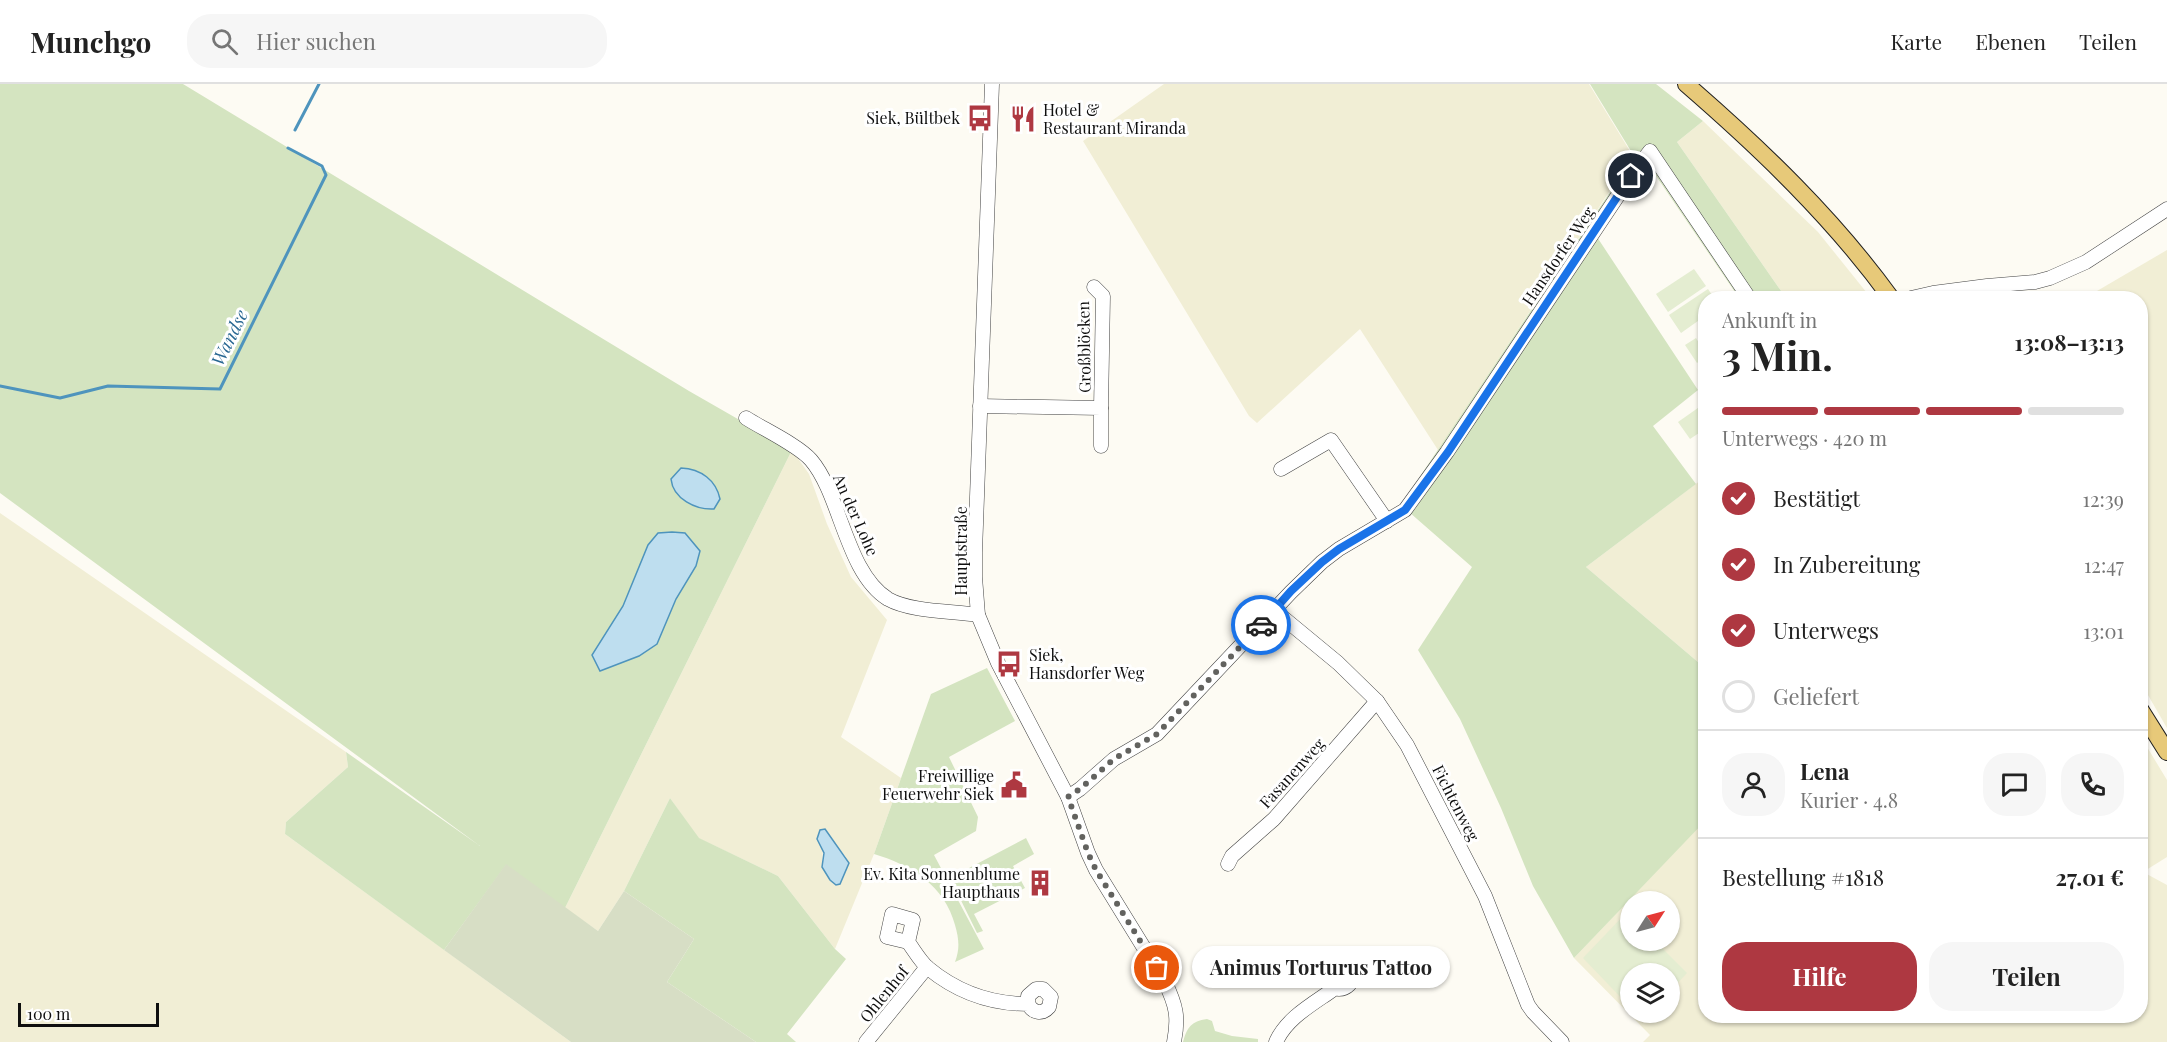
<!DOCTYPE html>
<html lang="de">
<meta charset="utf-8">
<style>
:root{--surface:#fff;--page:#f6f6f6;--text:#222;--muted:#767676;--line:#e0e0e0;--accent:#ae3841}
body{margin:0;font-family:"Playfair Display",serif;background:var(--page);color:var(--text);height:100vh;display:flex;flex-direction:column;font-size:22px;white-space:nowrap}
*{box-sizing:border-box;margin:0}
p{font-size:20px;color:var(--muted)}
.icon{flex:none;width:33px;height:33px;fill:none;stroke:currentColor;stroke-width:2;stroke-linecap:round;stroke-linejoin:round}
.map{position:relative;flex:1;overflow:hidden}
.details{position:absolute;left:1698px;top:207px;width:450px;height:732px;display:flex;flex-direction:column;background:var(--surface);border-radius:24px;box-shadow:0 2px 4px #0004}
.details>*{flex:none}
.needle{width:39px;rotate:54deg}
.buttons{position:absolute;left:1620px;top:807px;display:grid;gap:12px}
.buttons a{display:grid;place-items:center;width:60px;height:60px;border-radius:50%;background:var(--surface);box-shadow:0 2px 4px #0004;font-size:30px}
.scale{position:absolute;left:18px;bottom:15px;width:141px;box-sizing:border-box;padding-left:6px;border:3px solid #0f0f0f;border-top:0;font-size:16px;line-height:21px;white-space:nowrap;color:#0f0f0f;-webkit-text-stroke:4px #fff;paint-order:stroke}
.pin{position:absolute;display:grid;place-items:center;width:51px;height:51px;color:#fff;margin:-26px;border:3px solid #fff;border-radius:50%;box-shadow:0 2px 6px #0007}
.courier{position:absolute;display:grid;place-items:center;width:60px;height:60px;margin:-30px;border:4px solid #1a73e8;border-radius:50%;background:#fff;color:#222;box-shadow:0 2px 8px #0007}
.bubble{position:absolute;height:42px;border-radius:21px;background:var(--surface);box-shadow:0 2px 4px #0004;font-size:20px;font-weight:700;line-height:42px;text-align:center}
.overview em{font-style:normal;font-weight:700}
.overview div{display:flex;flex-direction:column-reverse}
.overview{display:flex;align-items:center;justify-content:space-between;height:102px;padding:0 24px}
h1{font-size:39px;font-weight:700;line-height:45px}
.bar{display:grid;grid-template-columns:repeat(4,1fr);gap:9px 6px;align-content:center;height:72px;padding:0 24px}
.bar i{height:8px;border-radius:4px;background:var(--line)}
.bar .on{background:var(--accent)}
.bar p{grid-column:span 4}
.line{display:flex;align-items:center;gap:15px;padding:0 24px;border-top:2px solid var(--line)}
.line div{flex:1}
.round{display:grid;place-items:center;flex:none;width:63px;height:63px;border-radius:24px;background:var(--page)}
ol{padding:0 24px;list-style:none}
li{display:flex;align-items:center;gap:18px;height:66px}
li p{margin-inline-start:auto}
li .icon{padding:6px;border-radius:50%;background:var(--accent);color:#fff;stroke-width:4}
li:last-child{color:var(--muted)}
li i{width:33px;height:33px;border:3px solid var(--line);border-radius:50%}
.button{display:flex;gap:12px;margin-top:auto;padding:12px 24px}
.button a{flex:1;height:69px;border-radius:24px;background:var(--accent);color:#fff;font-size:24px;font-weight:700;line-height:69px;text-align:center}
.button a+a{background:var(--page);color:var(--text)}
header{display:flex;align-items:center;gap:36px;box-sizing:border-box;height:84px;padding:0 30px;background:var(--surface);border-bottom:2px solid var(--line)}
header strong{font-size:28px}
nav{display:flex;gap:33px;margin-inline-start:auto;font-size:21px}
.search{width:420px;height:54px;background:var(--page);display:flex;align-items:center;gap:15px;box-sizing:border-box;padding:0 21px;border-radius:24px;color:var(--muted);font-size:22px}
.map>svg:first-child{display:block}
.farmland{fill:#f1eed5;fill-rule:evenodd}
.green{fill:#d4e4c0}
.cemetery{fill:#d7dec5}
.pitch{fill:#e4edd1}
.water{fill:#bedeef;stroke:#4e94bd;stroke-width:1.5}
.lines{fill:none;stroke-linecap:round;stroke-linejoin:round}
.stream{stroke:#4e94bd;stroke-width:3}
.minor-casing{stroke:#424242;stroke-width:15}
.major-casing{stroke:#202020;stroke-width:18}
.minor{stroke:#fff;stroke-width:14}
.major{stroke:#e7c979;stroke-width:16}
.done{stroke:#62625f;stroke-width:6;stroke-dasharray:0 10.8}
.route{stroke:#1a73e8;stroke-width:8}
.labels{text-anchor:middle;stroke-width:6;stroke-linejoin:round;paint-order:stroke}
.poi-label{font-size:16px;fill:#0f0f0f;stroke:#fff;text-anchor:end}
.street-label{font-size:16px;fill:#0f0f0f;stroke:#fff}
.water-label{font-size:18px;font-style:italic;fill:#286792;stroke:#fff}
</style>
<header>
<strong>Munchgo</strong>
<div class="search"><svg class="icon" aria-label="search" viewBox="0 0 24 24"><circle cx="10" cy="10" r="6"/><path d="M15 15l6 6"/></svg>Hier suchen</div>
<nav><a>Karte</a><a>Ebenen</a><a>Teilen</a></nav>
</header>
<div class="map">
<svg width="2167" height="958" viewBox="0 0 2167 958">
<rect width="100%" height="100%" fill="#fdfbf3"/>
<g class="farmland">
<polygon points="1164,0 1589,0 1633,72 1438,366 1360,245 1257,339 1249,332 1083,57"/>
<polygon points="1703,37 1818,148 1871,214 1786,214 1677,58"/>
<polygon points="2167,166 2167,644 2141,599 2140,214 2085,214"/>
<path d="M792,366L809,390L827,440L851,493L887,536L841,653L901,694L874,770L835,865L778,792L698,754L670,714L624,807L598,847L565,824ZM824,746L846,773L847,785L843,791L830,796L822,782Z"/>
<polygon points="1705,393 1705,584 1586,483"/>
<polygon points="0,429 346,668 348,683 286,738 285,750 571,958 0,958"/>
<path d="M2141,653L2167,696V773L2143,788L2167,801V958H1643L1650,951L1574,874L1705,736L1706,932H2140ZM1630,818H1670V856H1630ZM1630,890H1670V928H1630Z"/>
</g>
<g class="green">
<polygon points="0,0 183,0 689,307 792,366 565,824 506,781 444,866 285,750 286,738 348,683 346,668 480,762 0,409"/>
<polygon points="1590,0 1656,0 1703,37 1677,58 1786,214 1739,214 1648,80 1597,153 1698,306 1653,342 1696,400 1586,483 1705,584 1706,736 1574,874 1533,802 1501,724 1460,635 1418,566 1472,483 1401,421 1634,72"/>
<path d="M987,584L1015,637L949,673L978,733L976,747L934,771L984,865L955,878C960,865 959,855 955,841C945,802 911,781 874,770L931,610Z"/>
<polygon points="670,714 699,754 778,792 835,865 846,875 787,950 796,958 756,958 667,898 694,855 624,807"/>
<polygon points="1026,754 1034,770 1013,782 1025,804 974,830 983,847 977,849 950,794"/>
<path d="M1207,935L1212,937L1215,947L1232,952L1258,955V958H1183C1187,944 1191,937 1207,935Z"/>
</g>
<polygon class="cemetery" points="506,780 598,847 624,807 694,855 667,898 756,958 571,958 444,866"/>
<g class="pitch">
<polygon points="1694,185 1706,202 1668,228 1656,210"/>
<polygon points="1708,205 1714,214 1706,214 1705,232 1681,249 1669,231"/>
<polygon points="1696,254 1705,269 1705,273 1697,279 1685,261"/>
<polygon points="1705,319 1705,345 1690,355 1678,338"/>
<polygon points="1627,828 1630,832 1630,856 1655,857 1687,889 1670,907 1670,890 1630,890 1630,923 1583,874"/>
</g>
<g class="water">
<path d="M681,384C701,385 716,396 720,415L714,425C696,426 673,415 671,395Z"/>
<polygon points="672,448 685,449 700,467 696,482 676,515 657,560 639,572 600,587 592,571 623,522 648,461 658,449"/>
<polygon points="825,745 849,779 840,800 836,801 830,796 822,783 824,769 817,755 820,746"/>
</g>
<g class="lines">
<g class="stream">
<polyline points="295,46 319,0"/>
<polyline points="0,302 60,314 108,302 220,305 326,91 322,82 288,64"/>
</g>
<g class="minor-casing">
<g id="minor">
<path d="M992,0L975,468V493L978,531L998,579L1068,713L1088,769L1096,786L1165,898C1176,921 1179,933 1174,958"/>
<polyline points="1094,203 1103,212 1101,324"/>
<polyline points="1911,214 1933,209 1987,202 2035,198 2050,194 2086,178 2167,125"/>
<polyline points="980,322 1101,324 1101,362"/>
<path d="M746,334C763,345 798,361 811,376C841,411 846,489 888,515C911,528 953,527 978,531"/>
<polyline points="1281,385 1331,356 1387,437"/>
<polyline points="1275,527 1338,579 1377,617 1407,661 1485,812 1528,921 1533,928 1562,958"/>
<polyline points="1068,713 1080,705 1114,675 1157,650 1291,508 1322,478 1339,465 1405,426 1447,368 1631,92 1650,67 1749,214"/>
<polyline points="1228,780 1232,772 1274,735 1377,617"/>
<path d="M908,858L887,853L892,830L913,836L908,858C914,866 920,877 928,884C957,908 991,920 1028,920C1033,929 1042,931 1049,923L1051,913L1043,905H1036L1028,912V920"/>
<circle cx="1339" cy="891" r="14"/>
<polyline points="866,958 927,883"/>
<path d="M1276,958C1286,935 1311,921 1331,907L1333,903"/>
</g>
</g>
<g class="major-casing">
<g id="major">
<path d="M1686,0C1761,65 1833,134 1891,214"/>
<polyline points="2140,625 2167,668"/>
</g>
</g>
<use href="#minor" class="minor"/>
<use href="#major" class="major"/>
</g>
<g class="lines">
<polyline class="done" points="1157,884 1096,786 1088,769 1068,713 1080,705 1114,675 1157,650 1261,541"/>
<polyline class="route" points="1261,541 1291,507 1322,478 1339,465 1405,426 1448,368 1631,92"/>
</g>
<defs>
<g id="bus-bare" transform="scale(2.07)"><path d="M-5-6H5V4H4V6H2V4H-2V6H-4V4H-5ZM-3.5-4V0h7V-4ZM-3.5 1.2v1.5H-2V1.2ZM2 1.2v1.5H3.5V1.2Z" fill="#ae3841" stroke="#fff" stroke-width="2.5" paint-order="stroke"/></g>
<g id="restaurant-bare" transform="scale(2.07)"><path d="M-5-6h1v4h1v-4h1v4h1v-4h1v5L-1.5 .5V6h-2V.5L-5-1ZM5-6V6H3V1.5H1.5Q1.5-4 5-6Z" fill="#ae3841" stroke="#fff" stroke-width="2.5" paint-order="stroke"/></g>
<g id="civic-bare" transform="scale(2.07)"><path d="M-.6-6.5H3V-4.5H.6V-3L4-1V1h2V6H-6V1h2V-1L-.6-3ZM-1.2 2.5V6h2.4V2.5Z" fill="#ae3841" stroke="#fff" stroke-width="2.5" paint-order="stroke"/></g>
<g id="building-bare" transform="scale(2.07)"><path d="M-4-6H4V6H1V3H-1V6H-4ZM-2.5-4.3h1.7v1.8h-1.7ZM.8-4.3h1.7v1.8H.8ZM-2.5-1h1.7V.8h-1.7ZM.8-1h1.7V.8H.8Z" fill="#ae3841" stroke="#fff" stroke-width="2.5" paint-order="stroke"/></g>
</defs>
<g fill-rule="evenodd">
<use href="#bus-bare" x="980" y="34"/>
<use href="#restaurant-bare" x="1023" y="35"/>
<use href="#bus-bare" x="1009" y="580"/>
<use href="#civic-bare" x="1014" y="701"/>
<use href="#building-bare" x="1040" y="799"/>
</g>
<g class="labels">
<g class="poi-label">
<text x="1043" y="32" text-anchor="start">Hotel &amp;<tspan x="1043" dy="18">Restaurant Miranda</tspan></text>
<text x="960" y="40">Siek, Bültbek</text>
<text x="1029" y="577" text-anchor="start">Siek,<tspan x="1029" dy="18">Hansdorfer Weg</tspan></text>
<text x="994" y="698">Freiwillige<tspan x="994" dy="18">Feuerwehr Siek</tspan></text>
<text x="1020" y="796">Ev. Kita Sonnenblume<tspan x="1020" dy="18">Haupthaus</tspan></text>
</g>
<g class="street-label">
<text transform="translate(1558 172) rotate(-56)" y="6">Hansdorfer Weg</text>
<text transform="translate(1084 263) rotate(-91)" y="6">Großblöcken</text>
<text transform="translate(856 431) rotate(66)" y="6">An der Lohe</text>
<text transform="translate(961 467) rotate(-90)" y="6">Hauptstraße</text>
<text transform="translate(1292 689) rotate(-48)" y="6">Fasanenweg</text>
<text transform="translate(1456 719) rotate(63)" y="6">Fichtenweg</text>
<text transform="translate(884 910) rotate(-51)" y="6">Ohlenhof</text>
</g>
<g class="water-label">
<text transform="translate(230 254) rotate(-64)" y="6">Wandse</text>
</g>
</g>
</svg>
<div class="buttons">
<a><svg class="needle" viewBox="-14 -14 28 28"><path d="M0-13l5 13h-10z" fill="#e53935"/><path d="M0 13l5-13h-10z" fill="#767676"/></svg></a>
<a><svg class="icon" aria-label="layers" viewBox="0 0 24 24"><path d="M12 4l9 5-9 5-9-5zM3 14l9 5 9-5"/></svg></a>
</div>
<div class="scale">100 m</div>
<div class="pin" style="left:1157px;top:884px;background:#ea580c"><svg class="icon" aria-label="bag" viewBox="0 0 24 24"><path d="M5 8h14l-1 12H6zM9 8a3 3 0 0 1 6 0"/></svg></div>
<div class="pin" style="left:1631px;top:92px;background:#1f2937"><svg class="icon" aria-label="home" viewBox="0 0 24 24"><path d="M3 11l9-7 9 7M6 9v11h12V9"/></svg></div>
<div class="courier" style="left:1261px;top:541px"><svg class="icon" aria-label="car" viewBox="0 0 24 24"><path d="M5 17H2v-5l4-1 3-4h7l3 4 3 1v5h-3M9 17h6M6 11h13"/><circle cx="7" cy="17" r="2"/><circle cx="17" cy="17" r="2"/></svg></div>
<div class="bubble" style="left:1192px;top:862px;width:258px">Animus Torturus Tattoo</div>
<section class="details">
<div class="overview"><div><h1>3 Min.</h1><p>Ankunft in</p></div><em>13:08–13:13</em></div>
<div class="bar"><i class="on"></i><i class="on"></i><i class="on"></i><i></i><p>Unterwegs · 420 m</p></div>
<ol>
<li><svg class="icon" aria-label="check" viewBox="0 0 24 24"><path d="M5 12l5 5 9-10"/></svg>Bestätigt<p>12:39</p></li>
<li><svg class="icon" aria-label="check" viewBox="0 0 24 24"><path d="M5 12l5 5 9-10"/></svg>In Zubereitung<p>12:47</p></li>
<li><svg class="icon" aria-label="check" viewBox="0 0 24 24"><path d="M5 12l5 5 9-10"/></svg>Unterwegs<p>13:01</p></li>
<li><i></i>Geliefert</li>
</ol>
<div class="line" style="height:108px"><a class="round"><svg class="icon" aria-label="person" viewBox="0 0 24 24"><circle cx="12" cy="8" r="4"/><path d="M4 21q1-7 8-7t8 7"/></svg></a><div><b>Lena</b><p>Kurier · 4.8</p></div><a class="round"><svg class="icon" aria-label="chat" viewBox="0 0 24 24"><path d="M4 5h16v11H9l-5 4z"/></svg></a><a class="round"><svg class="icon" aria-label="phone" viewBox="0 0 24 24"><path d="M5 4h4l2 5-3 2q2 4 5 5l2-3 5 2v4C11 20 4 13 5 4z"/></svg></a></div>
<div class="line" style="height:78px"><div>Bestellung #1818</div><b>27.01 €</b></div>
<div class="button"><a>Hilfe</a><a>Teilen</a></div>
</section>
</div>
